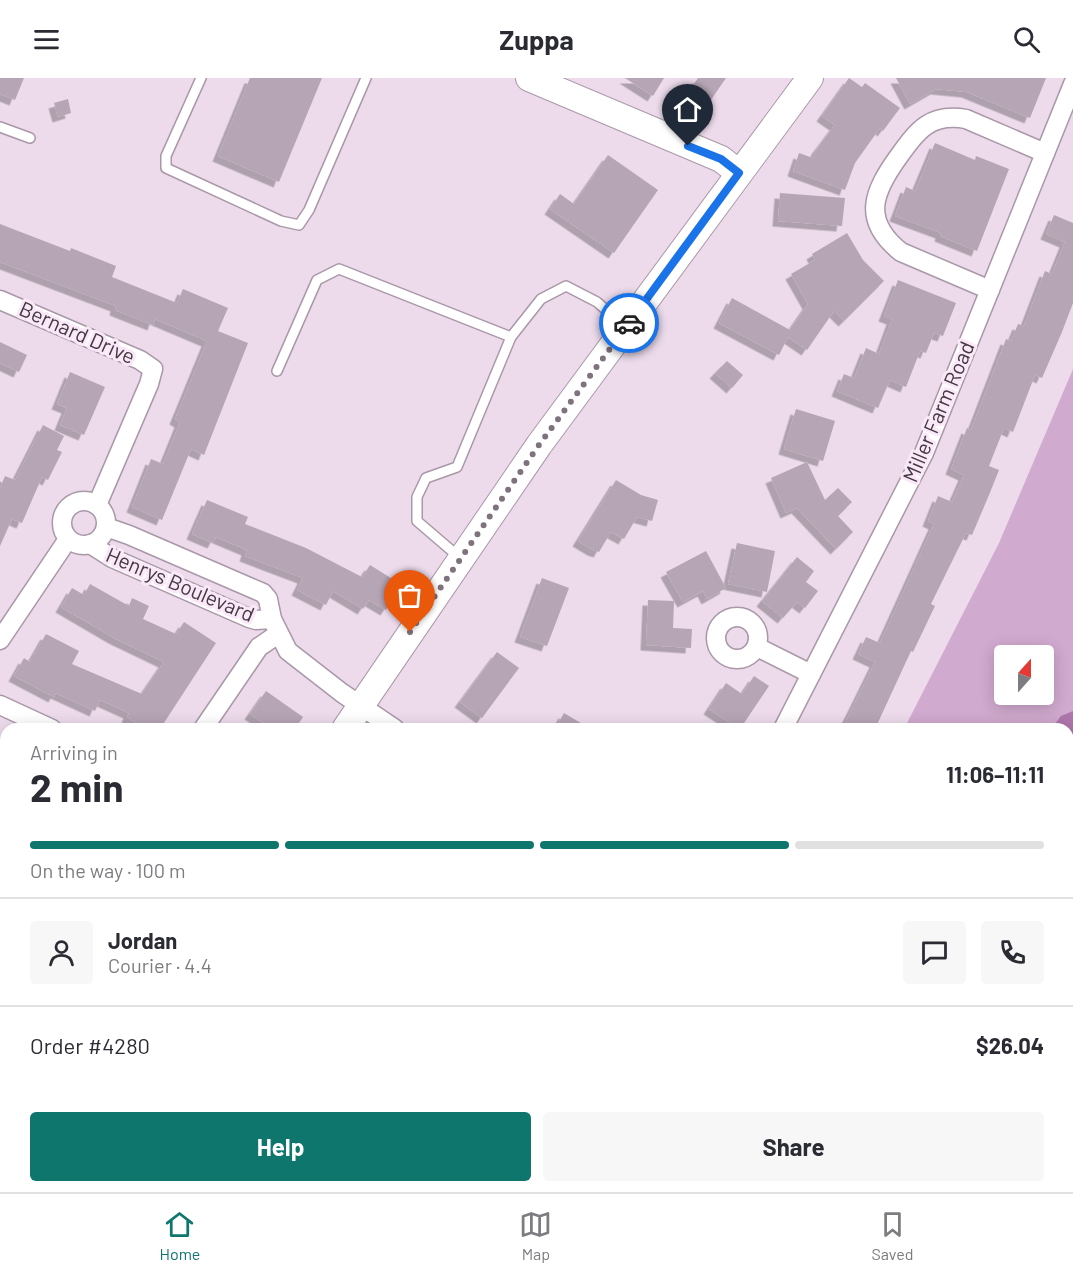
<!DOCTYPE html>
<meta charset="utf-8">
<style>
:root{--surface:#fff;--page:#f7f7f7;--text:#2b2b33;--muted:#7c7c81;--line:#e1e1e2;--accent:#0f766e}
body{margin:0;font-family:Barlow,sans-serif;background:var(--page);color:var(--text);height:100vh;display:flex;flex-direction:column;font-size:22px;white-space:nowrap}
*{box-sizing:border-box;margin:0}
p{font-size:20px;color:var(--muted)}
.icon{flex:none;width:33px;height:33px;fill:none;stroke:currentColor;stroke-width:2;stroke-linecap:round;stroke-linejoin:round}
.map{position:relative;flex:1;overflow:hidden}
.sheet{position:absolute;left:0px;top:645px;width:1074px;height:470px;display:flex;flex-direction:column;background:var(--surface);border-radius:18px 18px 0 0;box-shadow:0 3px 15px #0003}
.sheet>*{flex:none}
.needle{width:39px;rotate:21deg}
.tools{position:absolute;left:994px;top:567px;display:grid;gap:12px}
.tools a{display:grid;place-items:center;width:60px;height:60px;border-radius:6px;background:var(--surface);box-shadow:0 3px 15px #0003;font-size:30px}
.pin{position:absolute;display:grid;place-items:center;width:51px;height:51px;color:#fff;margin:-62px -26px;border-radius:50% 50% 50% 0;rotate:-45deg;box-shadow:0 0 6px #0007}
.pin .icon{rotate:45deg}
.courier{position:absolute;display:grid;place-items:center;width:60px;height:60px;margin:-30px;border:4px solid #1a73e8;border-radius:50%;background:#fff;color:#222;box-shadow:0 2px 8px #0007}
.head em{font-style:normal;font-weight:700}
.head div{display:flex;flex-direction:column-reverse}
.head{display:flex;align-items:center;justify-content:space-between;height:102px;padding:0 30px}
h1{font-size:39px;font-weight:700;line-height:45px}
.bar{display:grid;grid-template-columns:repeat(4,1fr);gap:9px 6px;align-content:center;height:72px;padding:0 30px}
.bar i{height:8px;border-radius:4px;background:var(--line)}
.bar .active{background:var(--accent)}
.bar p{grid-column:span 4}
.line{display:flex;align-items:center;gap:15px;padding:0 30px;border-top:2px solid var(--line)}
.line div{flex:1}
.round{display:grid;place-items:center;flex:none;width:63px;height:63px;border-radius:6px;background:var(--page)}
.button{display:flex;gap:12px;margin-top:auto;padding:12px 30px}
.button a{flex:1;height:69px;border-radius:6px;background:var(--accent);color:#fff;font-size:24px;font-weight:700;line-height:69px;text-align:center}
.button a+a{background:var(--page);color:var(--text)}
header{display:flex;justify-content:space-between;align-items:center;height:78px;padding:0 30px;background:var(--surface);font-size:27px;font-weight:700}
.menu{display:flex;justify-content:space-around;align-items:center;height:84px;border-top:2px solid var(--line);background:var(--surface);font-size:16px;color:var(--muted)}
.menu a{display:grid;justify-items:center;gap:3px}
.menu .active{color:var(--accent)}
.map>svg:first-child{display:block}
.green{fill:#d1aacf;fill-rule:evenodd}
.water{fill:#ae76ac}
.building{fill:#b6a5b5;filter:url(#shadow)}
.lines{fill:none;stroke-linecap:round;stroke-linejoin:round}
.lane-casing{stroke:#a998a8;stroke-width:12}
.street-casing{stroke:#a998a8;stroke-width:21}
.secondary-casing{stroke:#a998a8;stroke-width:28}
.lane{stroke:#fff;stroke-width:9}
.street{stroke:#fff;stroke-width:18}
.secondary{stroke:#fff;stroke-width:26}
.done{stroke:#7e727d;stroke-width:6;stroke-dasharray:0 10.8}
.route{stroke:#1a73e8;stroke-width:8}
.labels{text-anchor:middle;stroke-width:6;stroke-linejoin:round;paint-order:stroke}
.street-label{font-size:21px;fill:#423a41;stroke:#fae8f9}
</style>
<header><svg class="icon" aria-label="menu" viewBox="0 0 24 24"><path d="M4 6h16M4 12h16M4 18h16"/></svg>Zuppa<svg class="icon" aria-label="search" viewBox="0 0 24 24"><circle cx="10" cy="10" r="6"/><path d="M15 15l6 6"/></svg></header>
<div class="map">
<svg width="1073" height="1114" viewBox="0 0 1073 1114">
<defs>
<filter id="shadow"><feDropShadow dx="-5.5" dy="5.5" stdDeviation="0" flood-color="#0004"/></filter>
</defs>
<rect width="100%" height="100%" fill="#eddbec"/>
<path class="green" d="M1073,291V991L1068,996V651H904L999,465ZM1005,578H1044V616H1005Z"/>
<polygon class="water" points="1073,633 1073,735 1068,734 1068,651 1051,651 1061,638"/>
<g class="building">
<polygon points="0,0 24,0 15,22 0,16"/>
<polygon points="250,0 322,0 279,104 218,78"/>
<polygon points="625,0 664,0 653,18"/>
<polygon points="698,0 726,0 702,35 683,22"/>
<polygon points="849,0 862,9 865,5 900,30 883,53 880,50 855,85 845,112 793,93 799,75 813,80 817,71 835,47 822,38"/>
<polygon points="896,0 1046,0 1030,40 967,14 936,11 910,26"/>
<polygon points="68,21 71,35 58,39 54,25"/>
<polygon points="935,65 975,82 976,78 1009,91 977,173 940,158 941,155 895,138 906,109 915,113"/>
<polygon points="608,77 658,112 614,175 550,131 560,116 574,126"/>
<polygon points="780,115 845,120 842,148 778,143"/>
<polygon points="1054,137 1073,145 1073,225 1062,254 1042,300 1035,297 1013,354 1004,350 989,388 999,392 989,417 972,457 966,455 931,526 935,528 913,574 911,573 875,651 842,651 875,584 858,576 866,559 880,565 934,446 928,443 938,418 952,424 964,397 951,391 967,350 971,352 1006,261 1011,263 1018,246 1024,248 1045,193 1052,196 1065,164 1046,156"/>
<polygon points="0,146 70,173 71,170 116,188 112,199 177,225 183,211 228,230 218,253 248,265 204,377 191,371 162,442 132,429 151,381 163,386 180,344 175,341 207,263 155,241 153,247 115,232 116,228 0,184"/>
<polygon points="847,155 863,182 884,203 844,243 834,233 807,272 788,259 779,277 719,245 732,220 790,252 808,226 791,196 815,182 812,176"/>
<polygon points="898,202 956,225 943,258 934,255 926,275 920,273 906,309 890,302 878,330 837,313 844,296 854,300 866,270 879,276 892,241 884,238"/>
<polygon points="0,264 27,277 19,294 0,285"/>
<polygon points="727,283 743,297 732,310 715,295"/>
<polygon points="70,294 105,309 84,357 60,347 67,330 57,326"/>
<polygon points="796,331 835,343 823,383 784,371"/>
<polygon points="43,347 64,358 57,372 62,374 48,402 42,399 22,445 12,441 0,468 0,410 5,398 15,402"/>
<polygon points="807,384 825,422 838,410 852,424 838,438 853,454 836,471 797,430 786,435 771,400"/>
<polygon points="616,402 641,417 658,422 652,443 637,439 624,461 611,454 599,474 593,472 578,463"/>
<polygon points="207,422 248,439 245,446 306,470 362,499 370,487 402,507 386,532 369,522 363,531 333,513 326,527 297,512 303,500 245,478 247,472 216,459 213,465 192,456"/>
<polygon points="737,465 775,473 767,514 728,506"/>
<polygon points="706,473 726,510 707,521 703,513 683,524 666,494"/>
<polygon points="797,479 814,493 806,504 818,513 805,530 797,524 783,540 762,523"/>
<polygon points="542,500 569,510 547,568 520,559"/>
<polygon points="90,506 129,528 132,520 149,528 143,541 176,556 184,544 216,565 160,651 145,651 127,639 129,635 100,622 95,633 56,615 54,619 14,598 24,580 30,584 46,556 79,573 72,586 142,616 164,584 114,560 61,529 72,510 84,517"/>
<polygon points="648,522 674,523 673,550 692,551 691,570 646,567"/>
<polygon points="497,574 519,590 482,640 460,624"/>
<polygon points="754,598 769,608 740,651 709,631 726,605 742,616"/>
<polygon points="266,613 303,639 295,651 273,651 250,636"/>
<polygon points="564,635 591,651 555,651"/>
</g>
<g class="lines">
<g class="lane-casing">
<g id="lane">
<polyline points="201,0 166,78 166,90 281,143 299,147 309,132 366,0"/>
<polyline points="0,49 30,60"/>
<polyline points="277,293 317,202 339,191 511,259"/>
<polyline points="459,479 417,443 417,419 426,400 457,389 511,259 541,221 566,208 597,224 624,248"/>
<polyline points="0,754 6,756"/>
<polyline points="0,1007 6,992"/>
<polyline points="0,1046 6,1042"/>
<polyline points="0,1089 6,1093"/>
<polyline points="108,1108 116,1114"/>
<polyline points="263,1108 267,1111 265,1114"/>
<polyline points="89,1114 93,1108"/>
<polyline points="369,1114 375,1108"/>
<polyline points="527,1114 528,1108"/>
</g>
</g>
<g class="street-casing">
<g id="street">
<path d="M990,212L901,174C861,142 873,114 899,78C918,52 930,35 966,41L1045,75"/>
<polyline points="0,222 140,282 153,291 149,306 97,427"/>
<circle cx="84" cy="445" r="22"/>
<polyline points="106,449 129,457 263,515 268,521 272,541 288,573 342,615 395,651"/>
<polyline points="90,466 112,480 249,540 256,542 272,541"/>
<circle cx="737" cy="560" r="21"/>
<polyline points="0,562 68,461"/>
<polyline points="757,569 811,596"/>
<polyline points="0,627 52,651"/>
<polyline points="203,651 259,569 278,556"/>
<polyline points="783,651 924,375 1073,6"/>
</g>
</g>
<g class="secondary-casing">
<g id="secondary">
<polyline points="529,0 721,81 739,95"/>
<polyline points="345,651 539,367 810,0"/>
<polyline points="29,1114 32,1108"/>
</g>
</g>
<use href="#lane" class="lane"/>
<use href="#street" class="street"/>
<use href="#secondary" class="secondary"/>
</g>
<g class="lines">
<polyline class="done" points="410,554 539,367 629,245"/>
<polyline class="route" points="629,245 739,95 721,81 688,68"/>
</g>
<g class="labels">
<g class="street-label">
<text transform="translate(77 255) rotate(24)" y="7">Bernard Drive</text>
<text transform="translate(939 334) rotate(-67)" y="7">Miller Farm Road</text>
<text transform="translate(180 507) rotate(23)" y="7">Henrys Boulevard</text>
</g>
</g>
</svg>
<div class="tools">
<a><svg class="needle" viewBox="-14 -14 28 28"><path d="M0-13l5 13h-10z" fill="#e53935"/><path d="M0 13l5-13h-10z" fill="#7c7c81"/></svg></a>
</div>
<div class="pin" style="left:410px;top:554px;background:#ea580c"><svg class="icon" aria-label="bag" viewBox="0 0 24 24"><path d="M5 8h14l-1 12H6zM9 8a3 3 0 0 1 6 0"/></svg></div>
<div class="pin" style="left:688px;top:68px;background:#1f2937"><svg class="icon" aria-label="home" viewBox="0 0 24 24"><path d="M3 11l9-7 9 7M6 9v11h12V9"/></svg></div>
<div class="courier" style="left:629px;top:245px"><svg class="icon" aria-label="car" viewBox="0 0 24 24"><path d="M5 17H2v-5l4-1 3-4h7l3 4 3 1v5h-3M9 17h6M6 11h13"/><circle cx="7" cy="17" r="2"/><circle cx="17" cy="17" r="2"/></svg></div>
<section class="sheet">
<div class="head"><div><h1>2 min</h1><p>Arriving in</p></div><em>11:06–11:11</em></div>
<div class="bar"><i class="active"></i><i class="active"></i><i class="active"></i><i></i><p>On the way · 100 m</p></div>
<div class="line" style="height:108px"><a class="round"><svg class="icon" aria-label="person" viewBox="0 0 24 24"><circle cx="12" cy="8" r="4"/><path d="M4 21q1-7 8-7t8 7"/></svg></a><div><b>Jordan</b><p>Courier · 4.4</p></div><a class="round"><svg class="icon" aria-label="chat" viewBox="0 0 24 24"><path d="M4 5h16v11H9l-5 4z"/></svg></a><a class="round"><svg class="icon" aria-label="phone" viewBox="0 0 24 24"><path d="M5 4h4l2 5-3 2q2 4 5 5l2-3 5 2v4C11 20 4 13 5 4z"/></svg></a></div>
<div class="line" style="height:78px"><div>Order #4280</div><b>$26.04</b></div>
<div class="button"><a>Help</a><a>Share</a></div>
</section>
</div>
<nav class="menu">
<a class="active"><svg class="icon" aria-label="home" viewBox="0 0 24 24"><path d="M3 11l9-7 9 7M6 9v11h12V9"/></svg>Home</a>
<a><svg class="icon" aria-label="map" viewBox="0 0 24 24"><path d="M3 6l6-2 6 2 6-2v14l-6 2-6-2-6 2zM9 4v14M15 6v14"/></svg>Map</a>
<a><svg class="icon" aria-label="saved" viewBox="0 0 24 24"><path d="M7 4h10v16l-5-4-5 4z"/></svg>Saved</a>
</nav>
